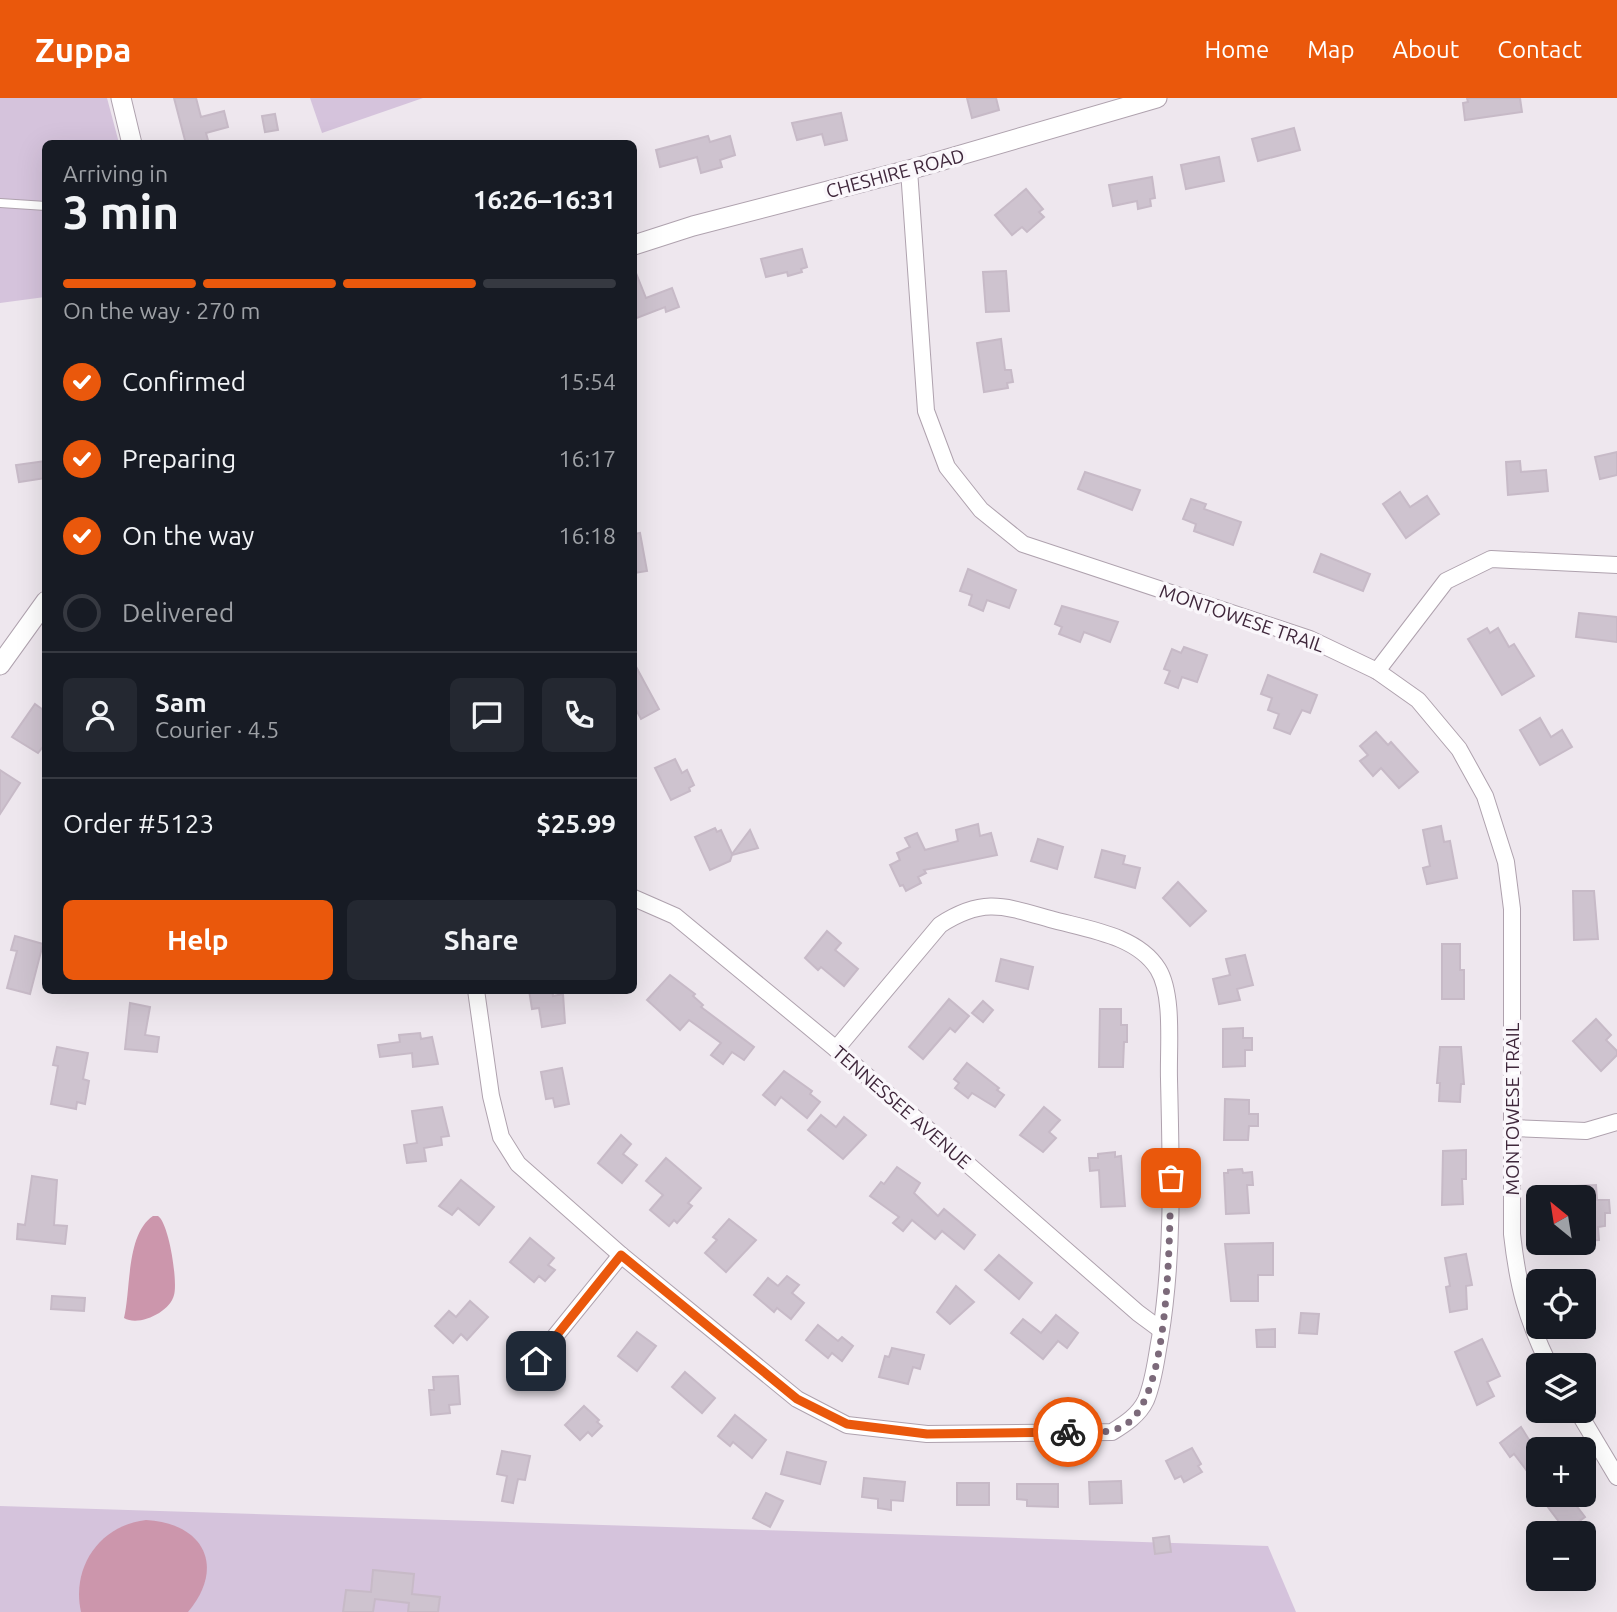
<!DOCTYPE html>
<meta charset="utf-8">
<style>
:root{--surface:#171b24;--page:#242831;--text:#f1f3f6;--muted:#9ea1a6;--line:#363941;--accent:#ea580c}
body{margin:0;font-family:Ubuntu,sans-serif;background:var(--page);color:var(--text);height:100vh;display:flex;flex-direction:column;font-size:26px;white-space:nowrap}
*{box-sizing:border-box;margin:0}
p{font-size:23px;color:var(--muted)}
.icon{flex:none;width:38px;height:38px;fill:none;stroke:currentColor;stroke-width:2;stroke-linecap:round;stroke-linejoin:round}
.map{position:relative;flex:1;overflow:hidden}
.side{position:absolute;left:42px;top:42px;width:595px;height:854px;display:flex;flex-direction:column;background:var(--surface);border-radius:10px;box-shadow:0 7px 28px #0002}
.side>*{flex:none}
.needle{width:46px;rotate:330deg}
.tools{position:absolute;left:1526px;top:1087px;display:grid;gap:14px}
.tools a{display:grid;place-items:center;width:70px;height:70px;border-radius:10px;background:var(--surface);box-shadow:0 7px 28px #0002;font-size:35px}
.pin{position:absolute;display:grid;place-items:center;width:60px;height:60px;color:#fff;margin:-30px;border-radius:14px;box-shadow:0 4px 10px #0006}
.courier{position:absolute;display:grid;place-items:center;width:70px;height:70px;margin:-35px;border:5px solid #ea580c;border-radius:50%;background:#fff;color:#222;box-shadow:0 2px 9px #0007}
.headline em{font-style:normal;font-weight:600}
.headline div{display:flex;flex-direction:column-reverse}
.headline{display:flex;align-items:center;justify-content:space-between;height:119px;padding:0 21px}
h1{font-size:46px;font-weight:600;line-height:52px}
.bar{display:grid;grid-template-columns:repeat(4,1fr);gap:10px 7px;align-content:center;height:84px;padding:0 21px}
.bar i{height:9px;border-radius:5px;background:var(--line)}
.bar .current{background:var(--accent)}
.bar p{grid-column:span 4}
.line{display:flex;align-items:center;gap:18px;padding:0 21px;border-top:2px solid var(--line)}
.line div{flex:1}
.round{display:grid;place-items:center;flex:none;width:74px;height:74px;border-radius:10px;background:var(--page)}
ol{padding:0 21px;list-style:none}
li{display:flex;align-items:center;gap:21px;height:77px}
li p{margin-inline-start:auto}
li .icon{padding:7px;border-radius:50%;background:var(--accent);color:#fff;stroke-width:4}
li:last-child{color:var(--muted)}
li i{width:38px;height:38px;border:4px solid var(--line);border-radius:50%}
.cta{display:flex;gap:14px;margin-top:auto;padding:14px 21px}
.cta a{flex:1;height:80px;border-radius:10px;background:var(--accent);color:#fff;font-size:28px;font-weight:600;line-height:80px;text-align:center}
.cta a+a{background:var(--page);color:var(--text)}
header{display:flex;align-items:center;gap:42px;box-sizing:border-box;height:98px;padding:0 35px;background:var(--accent);color:#fff}
header strong{font-size:33px}
nav{display:flex;gap:38px;margin-inline-start:auto;font-size:24px}
.map>svg:first-child{display:block}
.green{fill:#d5c3dc}
.water{fill:#cc96ac}
.building{fill:#cec3cf;stroke:#c7bac7;stroke-width:2}
.lines{fill:none;stroke-linecap:round;stroke-linejoin:round}
.service-casing{stroke:#afa2ae;stroke-width:10}
.minor-casing{stroke:#afa2ae;stroke-width:18}
.tertiary-casing{stroke:#afa2ae;stroke-width:21}
.service{stroke:#fff;stroke-width:8}
.minor{stroke:#fff;stroke-width:16}
.tertiary{stroke:#fff;stroke-width:19}
.done{stroke:#7c6a7a;stroke-width:7;stroke-dasharray:0 12.6}
.route{stroke:#ea580c;stroke-width:9}
.labels{text-anchor:middle;stroke-width:7;stroke-linejoin:round;paint-order:stroke}
.street-label{font-size:19px;fill:#3f273b;stroke:#faf7fb}
</style>
<header>
<strong>Zuppa</strong>
<nav><a>Home</a><a>Map</a><a>About</a><a>Contact</a></nav>
</header>
<div class="map">
<svg width="1617" height="1514" viewBox="0 0 1617 1514">
<rect width="100%" height="100%" fill="#eee7ee"/>
<g class="green">
<polygon points="0,0 107,0 119,45 46,46 45,199 0,205"/>
<polygon points="310,0 423,0 322,35"/>
<polygon points="0,1408 1268,1448 1296,1514 0,1514"/>
</g>
<g class="water">
<path d="M153,1118H158C169,1125 178,1184 174,1197C170,1214 139,1229 124,1220C131,1191 126,1136 153,1118Z"/>
<path d="M146,1422C204,1425 226,1469 188,1514H81C71,1469 100,1427 146,1422Z"/>
</g>
<g class="building">
<polygon points="174,0 196,0 201,19 224,13 228,29 206,35 209,46 186,46"/>
<polygon points="967,0 996,0 999,12 972,20"/>
<polygon points="1467,0 1520,0 1522,14 1465,22 1463,5 1468,4"/>
<polygon points="841,15 847,42 825,47 822,36 797,42 792,25"/>
<polygon points="275,16 278,32 265,34 262,18"/>
<polygon points="1294,30 1300,52 1258,63 1252,41"/>
<polygon points="708,38 710,44 730,38 735,57 720,62 722,69 701,75 697,59 660,69 656,52"/>
<polygon points="1219,59 1224,83 1186,91 1181,67"/>
<polygon points="1152,79 1155,100 1150,101 1151,108 1138,111 1137,103 1113,108 1109,87"/>
<polygon points="1026,91 1043,111 1039,114 1044,119 1027,134 1022,129 1012,137 995,117"/>
<polygon points="802,151 807,169 801,171 802,174 788,178 787,174 766,179 761,161"/>
<polygon points="634,170 646,200 672,190 679,209 666,214 665,209 634,221"/>
<polygon points="1006,173 1009,213 986,214 983,174"/>
<polygon points="1001,241 1005,272 1011,272 1013,284 1007,285 1008,290 984,294 977,245"/>
<polygon points="1617,354 1617,377 1600,381 1595,359"/>
<polygon points="46,363 46,380 19,384 16,367"/>
<polygon points="1520,363 1521,374 1546,372 1548,393 1508,397 1506,364"/>
<polygon points="1085,374 1140,392 1132,412 1078,391"/>
<polygon points="1400,394 1410,409 1427,398 1439,416 1406,440 1383,406"/>
<polygon points="1191,401 1206,406 1204,411 1241,424 1233,447 1194,433 1196,426 1183,421"/>
<polygon points="640,435 647,473 634,475 634,436"/>
<polygon points="1321,456 1370,476 1363,493 1314,474"/>
<polygon points="968,471 1016,492 1009,510 987,502 983,513 969,507 972,497 960,493"/>
<polygon points="1062,508 1118,524 1110,544 1084,534 1080,544 1059,536 1062,529 1055,526"/>
<polygon points="1579,515 1617,519 1617,544 1576,539"/>
<polygon points="1487,530 1490,535 1498,530 1509,549 1514,546 1534,578 1502,597 1468,541"/>
<polygon points="1184,549 1207,557 1197,584 1182,579 1178,590 1165,585 1170,573 1164,571 1172,551 1181,555"/>
<polygon points="634,565 659,611 641,621 634,608"/>
<polygon points="1268,577 1317,597 1310,615 1302,612 1290,636 1274,630 1279,616 1268,612 1272,600 1261,596"/>
<polygon points="35,606 46,614 46,645 38,655 12,639"/>
<polygon points="1540,620 1551,639 1562,632 1572,649 1540,667 1520,632"/>
<polygon points="1376,634 1388,647 1391,644 1418,674 1399,690 1381,670 1373,678 1360,663 1368,657 1360,648"/>
<polygon points="675,661 682,675 687,672 694,687 689,690 690,693 671,702 655,670"/>
<polygon points="0,672 20,685 0,716"/>
<polygon points="978,726 980,738 991,735 997,757 924,772 926,775 918,779 921,785 906,793 903,787 900,788 890,767 900,762 897,755 910,749 905,740 917,735 925,752 958,743 956,732"/>
<polygon points="1441,728 1444,744 1450,743 1457,780 1427,786 1423,770 1430,768 1423,732"/>
<polygon points="715,730 717,734 721,732 732,756 750,732 758,750 732,757 730,763 710,772 695,739"/>
<polygon points="1038,741 1063,749 1057,771 1031,763"/>
<polygon points="1102,752 1125,758 1123,766 1140,770 1135,790 1095,779"/>
<polygon points="1178,784 1206,813 1190,828 1163,800"/>
<polygon points="1573,793 1594,793 1598,841 1574,842"/>
<polygon points="827,833 841,845 835,852 858,871 844,888 821,869 818,872 805,860"/>
<polygon points="15,838 43,846 30,896 7,890 17,853 11,852"/>
<polygon points="1442,846 1460,846 1460,872 1464,872 1464,901 1442,901"/>
<polygon points="1245,857 1253,887 1237,891 1240,902 1219,906 1213,881 1230,877 1226,861"/>
<polygon points="1001,861 1033,869 1028,891 996,883"/>
<polygon points="670,877 695,896 693,898 703,907 701,909 754,949 744,962 732,954 723,966 711,957 721,945 689,922 680,932 647,902"/>
<polygon points="529,892 552,892 553,898 563,896 565,925 542,929 539,910 532,911"/>
<polygon points="949,901 969,918 955,934 950,930 923,961 909,949"/>
<polygon points="983,903 993,912 983,924 972,915"/>
<polygon points="130,905 150,909 145,937 159,939 157,954 125,951"/>
<polygon points="1100,911 1121,911 1121,927 1127,927 1127,944 1124,944 1123,969 1099,969"/>
<polygon points="1596,921 1611,937 1606,942 1617,953 1617,957 1601,973 1573,943"/>
<polygon points="1243,930 1243,940 1252,940 1252,952 1245,952 1245,968 1223,969 1223,931"/>
<polygon points="420,935 421,941 432,939 438,966 413,969 412,955 380,959 378,947 400,944 399,937"/>
<polygon points="57,949 88,955 83,981 89,983 85,1006 77,1004 76,1011 51,1006 58,968 53,967"/>
<polygon points="1440,949 1461,949 1464,986 1461,986 1460,1004 1439,1003 1440,985 1437,985"/>
<polygon points="967,965 999,990 997,992 1004,997 995,1009 972,995 968,1000 955,990 959,985 954,981"/>
<polygon points="562,970 569,1006 555,1009 553,1000 546,1001 541,974"/>
<polygon points="784,973 812,993 810,996 820,1004 807,1020 781,999 775,1007 763,997"/>
<polygon points="1225,1001 1249,1002 1249,1016 1258,1016 1258,1028 1249,1028 1248,1042 1224,1042"/>
<polygon points="442,1009 449,1038 441,1039 442,1047 424,1050 426,1063 407,1065 404,1047 417,1045 412,1013"/>
<polygon points="1044,1009 1060,1022 1049,1034 1056,1040 1043,1054 1020,1037"/>
<polygon points="821,1017 836,1029 844,1019 866,1037 843,1061 808,1032"/>
<polygon points="621,1037 631,1046 623,1056 637,1067 622,1085 598,1065"/>
<polygon points="1466,1052 1466,1081 1462,1081 1463,1106 1442,1107 1443,1053"/>
<polygon points="1115,1054 1115,1059 1121,1058 1125,1108 1101,1109 1099,1072 1090,1073 1089,1060 1098,1060 1098,1056"/>
<polygon points="666,1060 701,1090 688,1105 692,1108 677,1125 674,1122 669,1128 650,1112 663,1097 646,1083"/>
<polygon points="897,1069 920,1085 914,1095 938,1118 944,1111 975,1137 964,1151 942,1133 935,1141 912,1122 903,1133 893,1125 899,1119 870,1098 881,1084 884,1086"/>
<polygon points="1242,1071 1243,1075 1252,1074 1253,1087 1247,1087 1249,1115 1226,1116 1224,1075 1228,1075 1228,1072"/>
<polygon points="32,1078 57,1082 54,1127 67,1128 65,1146 17,1141 18,1126 25,1127"/>
<polygon points="461,1082 494,1109 479,1127 458,1110 452,1117 439,1108"/>
<polygon points="1596,1087 1597,1102 1609,1102 1610,1115 1605,1115 1605,1128 1598,1129 1599,1142 1584,1143 1584,1099 1575,1099 1575,1088"/>
<polygon points="729,1121 756,1142 726,1174 705,1155 717,1142 713,1139"/>
<polygon points="530,1140 554,1160 548,1167 555,1172 545,1183 539,1178 534,1184 510,1164"/>
<polygon points="1273,1145 1273,1177 1258,1177 1258,1203 1231,1203 1225,1146"/>
<polygon points="1466,1156 1472,1187 1466,1188 1467,1211 1450,1214 1446,1189 1450,1188 1445,1160"/>
<polygon points="999,1157 1032,1185 1019,1201 985,1172"/>
<polygon points="787,1178 799,1187 792,1195 804,1205 791,1221 777,1210 774,1214 754,1197 768,1180 778,1188"/>
<polygon points="956,1188 974,1204 950,1226 937,1214"/>
<polygon points="52,1198 85,1200 84,1213 51,1211"/>
<polygon points="470,1203 488,1219 467,1242 461,1236 453,1245 435,1228 449,1213 456,1219"/>
<polygon points="1301,1215 1319,1216 1317,1236 1299,1235"/>
<polygon points="1056,1217 1078,1235 1067,1250 1058,1243 1043,1261 1011,1235 1023,1221 1041,1235"/>
<polygon points="818,1227 838,1243 842,1239 853,1248 842,1263 832,1255 828,1260 806,1242"/>
<polygon points="1275,1231 1275,1249 1257,1249 1256,1232"/>
<polygon points="637,1234 656,1248 637,1273 618,1258"/>
<polygon points="1482,1241 1500,1278 1487,1284 1494,1298 1477,1307 1455,1254"/>
<polygon points="892,1250 924,1257 920,1271 913,1269 908,1286 879,1279 885,1258 889,1259"/>
<polygon points="685,1274 715,1300 702,1315 672,1289"/>
<polygon points="458,1278 460,1306 449,1307 450,1315 431,1317 429,1292 434,1292 433,1279"/>
<polygon points="584,1308 599,1322 597,1324 602,1328 592,1338 588,1334 580,1342 565,1327"/>
<polygon points="735,1317 766,1342 752,1360 733,1344 730,1348 718,1338"/>
<polygon points="1521,1329 1538,1356 1538,1364 1527,1373 1514,1356 1510,1359 1500,1345"/>
<polygon points="1192,1350 1201,1366 1198,1368 1202,1374 1184,1384 1181,1378 1175,1381 1166,1363"/>
<polygon points="502,1353 530,1358 525,1382 518,1381 513,1405 502,1403 507,1378 497,1376"/>
<polygon points="787,1354 826,1364 820,1386 781,1376"/>
<polygon points="864,1380 905,1384 903,1403 891,1402 891,1412 878,1410 878,1401 862,1399"/>
<polygon points="1121,1383 1122,1405 1090,1406 1089,1384"/>
<rect x="957" y="1385" width="32" height="22"/>
<polygon points="1017,1386 1058,1386 1058,1409 1027,1408 1027,1402 1017,1401"/>
<polygon points="766,1395 783,1403 770,1429 753,1420"/>
<polygon points="1554,1396 1559,1396 1566,1406 1572,1402 1585,1419 1566,1433 1544,1404"/>
<polygon points="1169,1438 1171,1454 1155,1456 1153,1440"/>
<polygon points="373,1472 414,1476 412,1496 440,1499 438,1514 408,1514 409,1505 375,1501 373,1514 343,1514 346,1492 371,1494"/>
</g>
<g class="lines">
<g class="service-casing">
<polyline id="service" points="0,105 46,108"/>
</g>
<g class="minor-casing">
<g id="minor">
<path d="M909,72L926,313L947,369L981,412L1023,446L1310,541L1377,573L1418,602L1459,651L1485,698L1506,764L1512,811V1136C1518,1189 1526,1219 1549,1267"/>
<polyline points="1377,573 1446,483 1491,461 1617,467"/>
<polyline points="634,800 675,818 836,951 1138,1215 1161,1232"/>
<path d="M476,892L491,998L501,1039L518,1066L621,1157L797,1301L847,1327L927,1336L1112,1334C1125,1326 1139,1317 1146,1302C1154,1283 1156,1261 1160,1240C1174,1155 1171,1067 1169,981C1168,951 1174,897 1158,871C1137,837 1086,831 1050,821C1004,808 983,799 940,827L836,951"/>
<polyline points="1512,1030 1586,1033 1617,1024"/>
<polyline points="518,1284 621,1157"/>
<polyline points="1577,1312 1617,1379"/>
</g>
</g>
<g class="tertiary-casing">
<g id="tertiary">
<polyline points="121,0 132,46"/>
<polyline points="634,147 693,128 909,72 1157,0"/>
<polyline points="0,567 46,503"/>
</g>
</g>
<use href="#service" class="service"/>
<use href="#minor" class="minor"/>
<use href="#tertiary" class="tertiary"/>
</g>
<g class="lines">
<path class="done" d="M1068,1334C1090,1334 1111,1338 1129,1324C1171,1290 1169,1134 1171,1080"/>
<polyline class="route" points="536,1263 621,1157 797,1301 847,1326 927,1336 1068,1334"/>
</g>
<g class="labels">
<g class="street-label">
<text transform="translate(895 75) rotate(-15)" y="7">CHESHIRE ROAD</text>
<text transform="translate(1242 520) rotate(19)" y="7">MONTOWESE TRAIL</text>
<text transform="translate(902 1009) rotate(41)" y="7">TENNESSEE AVENUE</text>
<text transform="translate(1512 1011) rotate(-90)" y="7">MONTOWESE TRAIL</text>
</g>
</g>
</svg>
<div class="tools">
<a><svg class="needle" viewBox="-14 -14 28 28"><path d="M0-13l5 13h-10z" fill="#e53935"/><path d="M0 13l5-13h-10z" fill="#9ea1a6"/></svg></a>
<a><svg class="icon" aria-label="locate" viewBox="0 0 24 24"><circle cx="12" cy="12" r="6"/><path d="M12 2v4M12 18v4M2 12h4M18 12h4"/></svg></a>
<a><svg class="icon" aria-label="layers" viewBox="0 0 24 24"><path d="M12 4l9 5-9 5-9-5zM3 14l9 5 9-5"/></svg></a>
<a>+</a>
<a>−</a>
</div>
<div class="pin" style="left:1171px;top:1080px;background:#ea580c"><svg class="icon" aria-label="bag" viewBox="0 0 24 24"><path d="M5 8h14l-1 12H6zM9 8a3 3 0 0 1 6 0"/></svg></div>
<div class="pin" style="left:536px;top:1263px;background:#1f2937"><svg class="icon" aria-label="home" viewBox="0 0 24 24"><path d="M3 11l9-7 9 7M6 9v11h12V9"/></svg></div>
<div class="courier" style="left:1068px;top:1334px"><svg class="icon" aria-label="bike" viewBox="0 0 24 24"><circle cx="6" cy="16" r="4"/><circle cx="18" cy="16" r="4"/><path d="M6 16l4-8h5l3 8M10 8l3 8H6M13 5h3"/></svg></div>
<section class="side">
<div class="headline"><div><h1>3 min</h1><p>Arriving in</p></div><em>16:26–16:31</em></div>
<div class="bar"><i class="current"></i><i class="current"></i><i class="current"></i><i></i><p>On the way · 270 m</p></div>
<ol>
<li><svg class="icon" aria-label="check" viewBox="0 0 24 24"><path d="M5 12l5 5 9-10"/></svg>Confirmed<p>15:54</p></li>
<li><svg class="icon" aria-label="check" viewBox="0 0 24 24"><path d="M5 12l5 5 9-10"/></svg>Preparing<p>16:17</p></li>
<li><svg class="icon" aria-label="check" viewBox="0 0 24 24"><path d="M5 12l5 5 9-10"/></svg>On the way<p>16:18</p></li>
<li><i></i>Delivered</li>
</ol>
<div class="line" style="height:126px"><a class="round"><svg class="icon" aria-label="person" viewBox="0 0 24 24"><circle cx="12" cy="8" r="4"/><path d="M4 21q1-7 8-7t8 7"/></svg></a><div><b>Sam</b><p>Courier · 4.5</p></div><a class="round"><svg class="icon" aria-label="chat" viewBox="0 0 24 24"><path d="M4 5h16v11H9l-5 4z"/></svg></a><a class="round"><svg class="icon" aria-label="phone" viewBox="0 0 24 24"><path d="M5 4h4l2 5-3 2q2 4 5 5l2-3 5 2v4C11 20 4 13 5 4z"/></svg></a></div>
<div class="line" style="height:91px"><div>Order #5123</div><b>$25.99</b></div>
<div class="cta"><a>Help</a><a>Share</a></div>
</section>
</div>
